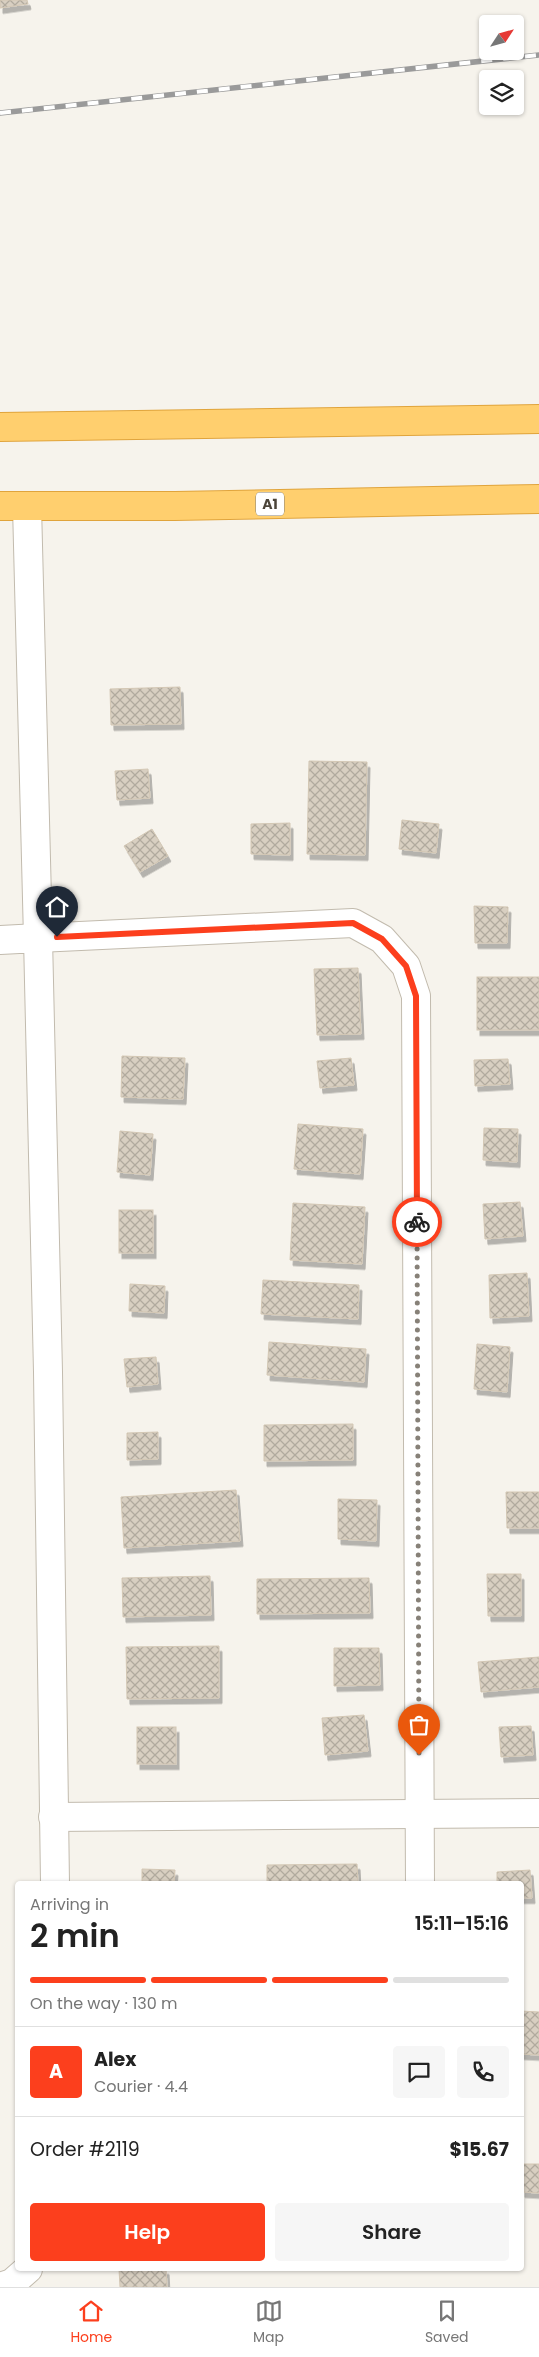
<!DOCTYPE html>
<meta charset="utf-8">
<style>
:root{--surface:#fff;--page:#f6f6f6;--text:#222;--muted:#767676;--line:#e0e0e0;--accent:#fc3f1d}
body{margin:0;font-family:Poppins,sans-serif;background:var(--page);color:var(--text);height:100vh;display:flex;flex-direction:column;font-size:19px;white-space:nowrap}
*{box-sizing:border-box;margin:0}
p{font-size:16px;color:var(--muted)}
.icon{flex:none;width:28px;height:28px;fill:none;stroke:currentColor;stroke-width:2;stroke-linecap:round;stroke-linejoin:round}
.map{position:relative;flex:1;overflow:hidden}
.panel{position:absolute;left:15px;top:1881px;width:509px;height:390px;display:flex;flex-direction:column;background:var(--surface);border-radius:5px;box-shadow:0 1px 4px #0004}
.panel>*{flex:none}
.needle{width:32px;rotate:54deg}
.buttons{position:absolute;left:479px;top:15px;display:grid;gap:10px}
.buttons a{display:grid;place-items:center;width:45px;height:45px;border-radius:5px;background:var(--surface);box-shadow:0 1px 4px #0004;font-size:25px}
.pin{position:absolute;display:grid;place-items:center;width:42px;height:42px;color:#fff;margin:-51px -21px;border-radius:50% 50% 50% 0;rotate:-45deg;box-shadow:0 0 5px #0007}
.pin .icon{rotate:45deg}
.courier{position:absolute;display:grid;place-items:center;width:50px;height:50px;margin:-25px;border:4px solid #fc3f1d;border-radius:50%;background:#fff;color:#222;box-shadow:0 1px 6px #0007}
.head em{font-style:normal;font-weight:600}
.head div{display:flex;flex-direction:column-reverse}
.head{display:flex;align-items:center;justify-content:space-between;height:85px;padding:0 15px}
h1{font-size:32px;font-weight:600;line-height:38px}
.bar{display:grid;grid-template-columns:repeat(4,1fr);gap:8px 5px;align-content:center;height:60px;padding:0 15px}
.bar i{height:6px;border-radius:4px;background:var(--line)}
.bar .on{background:var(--accent)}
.bar p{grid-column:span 4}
.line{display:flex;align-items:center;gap:12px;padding:0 15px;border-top:1px solid var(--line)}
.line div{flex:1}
.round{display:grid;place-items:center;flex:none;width:52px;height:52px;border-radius:5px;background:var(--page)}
.cta{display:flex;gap:10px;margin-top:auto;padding:10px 15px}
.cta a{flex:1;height:58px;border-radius:5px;background:var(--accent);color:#fff;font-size:20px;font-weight:600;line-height:58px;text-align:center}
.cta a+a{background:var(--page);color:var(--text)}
.dock{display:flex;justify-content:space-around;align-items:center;height:70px;border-top:1px solid var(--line);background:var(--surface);font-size:14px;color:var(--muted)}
.dock a{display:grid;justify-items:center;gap:2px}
.dock .on{color:var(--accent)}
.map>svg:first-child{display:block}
.building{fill:url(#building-cross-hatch);stroke:#d3c7b4;filter:url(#shadow)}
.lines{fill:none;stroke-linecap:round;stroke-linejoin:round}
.street-casing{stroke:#c2bbae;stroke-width:30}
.highway-casing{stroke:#e0a43c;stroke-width:30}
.street{stroke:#fff;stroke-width:28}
.highway{stroke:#ffcf6e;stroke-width:28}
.rail-casing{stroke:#9a9a9a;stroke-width:5.5}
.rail{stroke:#fff;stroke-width:4;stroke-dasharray:11;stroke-linecap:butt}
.done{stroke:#878178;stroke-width:5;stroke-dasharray:0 9}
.route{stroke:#fc3f1d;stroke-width:6}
.labels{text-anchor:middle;stroke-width:4;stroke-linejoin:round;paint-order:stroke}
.shield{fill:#fff;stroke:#817c74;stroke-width:1}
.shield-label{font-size:14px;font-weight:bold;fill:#4b4439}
</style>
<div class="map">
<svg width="539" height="2287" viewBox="0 0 539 2287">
<defs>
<pattern id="building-cross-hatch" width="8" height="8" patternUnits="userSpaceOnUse" patternTransform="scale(1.25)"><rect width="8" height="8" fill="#d8cfc1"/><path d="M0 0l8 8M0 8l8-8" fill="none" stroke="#b1aa9e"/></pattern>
<filter id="shadow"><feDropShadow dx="3" dy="5.5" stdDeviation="0" flood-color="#0004"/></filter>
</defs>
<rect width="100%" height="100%" fill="#f6f3ec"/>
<g class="building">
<polygon points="0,0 27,0 28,4 0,8"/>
<polygon points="180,687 181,724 111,725 110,689"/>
<polygon points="309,761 367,762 365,855 307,854"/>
<polygon points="148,769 150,798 117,800 115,771"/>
<polygon points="402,820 439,824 436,853 399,849"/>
<polygon points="290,823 290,855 251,854 251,824"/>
<polygon points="152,829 168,856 140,872 124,846"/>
<polygon points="474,906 508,907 507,943 475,943"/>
<polygon points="358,968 361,1034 317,1035 314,969"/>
<rect x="477" y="977" width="62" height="53"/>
<polygon points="122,1056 185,1058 183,1099 121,1097"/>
<polygon points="351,1058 354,1085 320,1088 317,1061"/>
<polygon points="508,1059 510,1084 475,1086 474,1060"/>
<polygon points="298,1124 363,1129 360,1174 294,1169"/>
<polygon points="484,1128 518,1129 517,1162 483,1160"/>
<polygon points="120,1131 153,1134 150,1175 117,1172"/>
<polygon points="520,1202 523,1236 485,1239 483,1204"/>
<polygon points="293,1203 365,1207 362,1264 290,1260"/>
<rect x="119" y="1210" width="34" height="43"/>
<polygon points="527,1273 529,1316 490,1318 489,1275"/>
<polygon points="263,1280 359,1285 358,1319 261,1314"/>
<polygon points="130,1284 165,1286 164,1313 129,1311"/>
<polygon points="269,1342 366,1349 364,1382 267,1375"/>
<polygon points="477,1344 510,1347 507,1392 474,1389"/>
<polygon points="156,1357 158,1384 127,1387 124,1359"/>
<polygon points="353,1424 353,1460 264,1461 264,1425"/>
<polygon points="158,1432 158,1459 127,1460 127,1433"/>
<polygon points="236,1490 240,1541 124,1548 121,1497"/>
<polygon points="506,1492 539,1492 539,1528 507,1528"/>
<polygon points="338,1499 377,1500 376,1541 338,1539"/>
<polygon points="487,1574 521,1574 521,1616 488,1616"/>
<polygon points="210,1576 211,1615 123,1617 122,1578"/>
<polygon points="369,1578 370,1613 257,1614 257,1579"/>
<polygon points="219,1646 219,1698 127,1699 126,1647"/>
<polygon points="334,1648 379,1648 380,1685 334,1686"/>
<polygon points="539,1657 539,1687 481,1692 478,1662"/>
<polygon points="364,1715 368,1751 325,1755 322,1718"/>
<polygon points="531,1726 533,1755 501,1757 499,1727"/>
<rect x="137" y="1727" width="39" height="37"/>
<polygon points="357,1864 358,1884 267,1884 267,1865"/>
<polygon points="142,1869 175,1870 174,1884 142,1884"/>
<polygon points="530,1870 532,1898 521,1898 521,1884 497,1884 497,1872"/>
<polygon points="521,2011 539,2012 539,2055 521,2054"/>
<polygon points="522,2164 539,2164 539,2193 522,2192"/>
<polygon points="119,2269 166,2269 167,2287 120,2287"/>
</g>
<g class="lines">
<g class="street-casing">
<g id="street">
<polyline points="27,506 38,938 353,923 382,939 406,966 416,996 420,1884"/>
<polyline points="0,940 38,938 48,1372 55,1884"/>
<polyline points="53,1817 539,1813"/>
<polyline points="0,2287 12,2283 28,2269"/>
</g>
</g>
<g class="highway-casing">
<g id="highway">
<polyline points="0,427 539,419"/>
<polyline points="0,506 175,506 539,499"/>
</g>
</g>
<use href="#street" class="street"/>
<use href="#highway" class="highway"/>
<g class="rail-casing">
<polyline id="rail" points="0,113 539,55"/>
</g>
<use href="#rail" class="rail"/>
</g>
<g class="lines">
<polyline class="done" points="417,1222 419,1755"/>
<polyline class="route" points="57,937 353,923 382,939 406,966 416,996 417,1222"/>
</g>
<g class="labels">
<rect class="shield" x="256" y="492.5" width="28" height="23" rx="4"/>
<g class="shield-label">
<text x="270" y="509">A1</text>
</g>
</g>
</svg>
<div class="buttons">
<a><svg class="needle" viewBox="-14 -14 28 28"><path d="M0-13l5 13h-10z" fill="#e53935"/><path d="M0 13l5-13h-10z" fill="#767676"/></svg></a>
<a><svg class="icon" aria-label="layers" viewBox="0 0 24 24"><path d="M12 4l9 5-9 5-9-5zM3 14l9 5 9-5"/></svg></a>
</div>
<div class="pin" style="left:419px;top:1755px;background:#ea580c"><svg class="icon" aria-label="bag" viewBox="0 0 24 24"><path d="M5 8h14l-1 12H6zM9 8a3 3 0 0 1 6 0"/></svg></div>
<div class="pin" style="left:57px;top:937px;background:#1f2937"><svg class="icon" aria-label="home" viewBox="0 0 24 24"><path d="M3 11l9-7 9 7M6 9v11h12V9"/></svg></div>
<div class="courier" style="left:417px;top:1222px"><svg class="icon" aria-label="bike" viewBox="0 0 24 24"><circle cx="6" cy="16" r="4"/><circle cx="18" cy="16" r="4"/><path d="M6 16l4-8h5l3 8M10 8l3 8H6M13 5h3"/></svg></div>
<section class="panel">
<div class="head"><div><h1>2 min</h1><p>Arriving in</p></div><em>15:11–15:16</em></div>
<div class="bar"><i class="on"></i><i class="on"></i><i class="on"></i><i></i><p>On the way · 130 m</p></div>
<div class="line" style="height:90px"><b class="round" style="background:var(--accent);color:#fff">A</b><div><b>Alex</b><p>Courier · 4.4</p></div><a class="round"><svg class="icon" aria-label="chat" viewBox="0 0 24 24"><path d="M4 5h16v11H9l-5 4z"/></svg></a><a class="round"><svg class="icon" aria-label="phone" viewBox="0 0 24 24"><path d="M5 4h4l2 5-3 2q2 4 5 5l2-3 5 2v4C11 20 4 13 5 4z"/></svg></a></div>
<div class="line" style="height:65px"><div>Order #2119</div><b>$15.67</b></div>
<div class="cta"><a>Help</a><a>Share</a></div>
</section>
</div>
<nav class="dock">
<a class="on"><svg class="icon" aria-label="home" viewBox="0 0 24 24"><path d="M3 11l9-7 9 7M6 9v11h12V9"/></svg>Home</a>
<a><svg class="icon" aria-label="map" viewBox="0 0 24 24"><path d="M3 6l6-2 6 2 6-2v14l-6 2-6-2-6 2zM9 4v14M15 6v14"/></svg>Map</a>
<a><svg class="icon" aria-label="saved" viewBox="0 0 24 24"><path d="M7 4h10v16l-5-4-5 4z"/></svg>Saved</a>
</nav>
